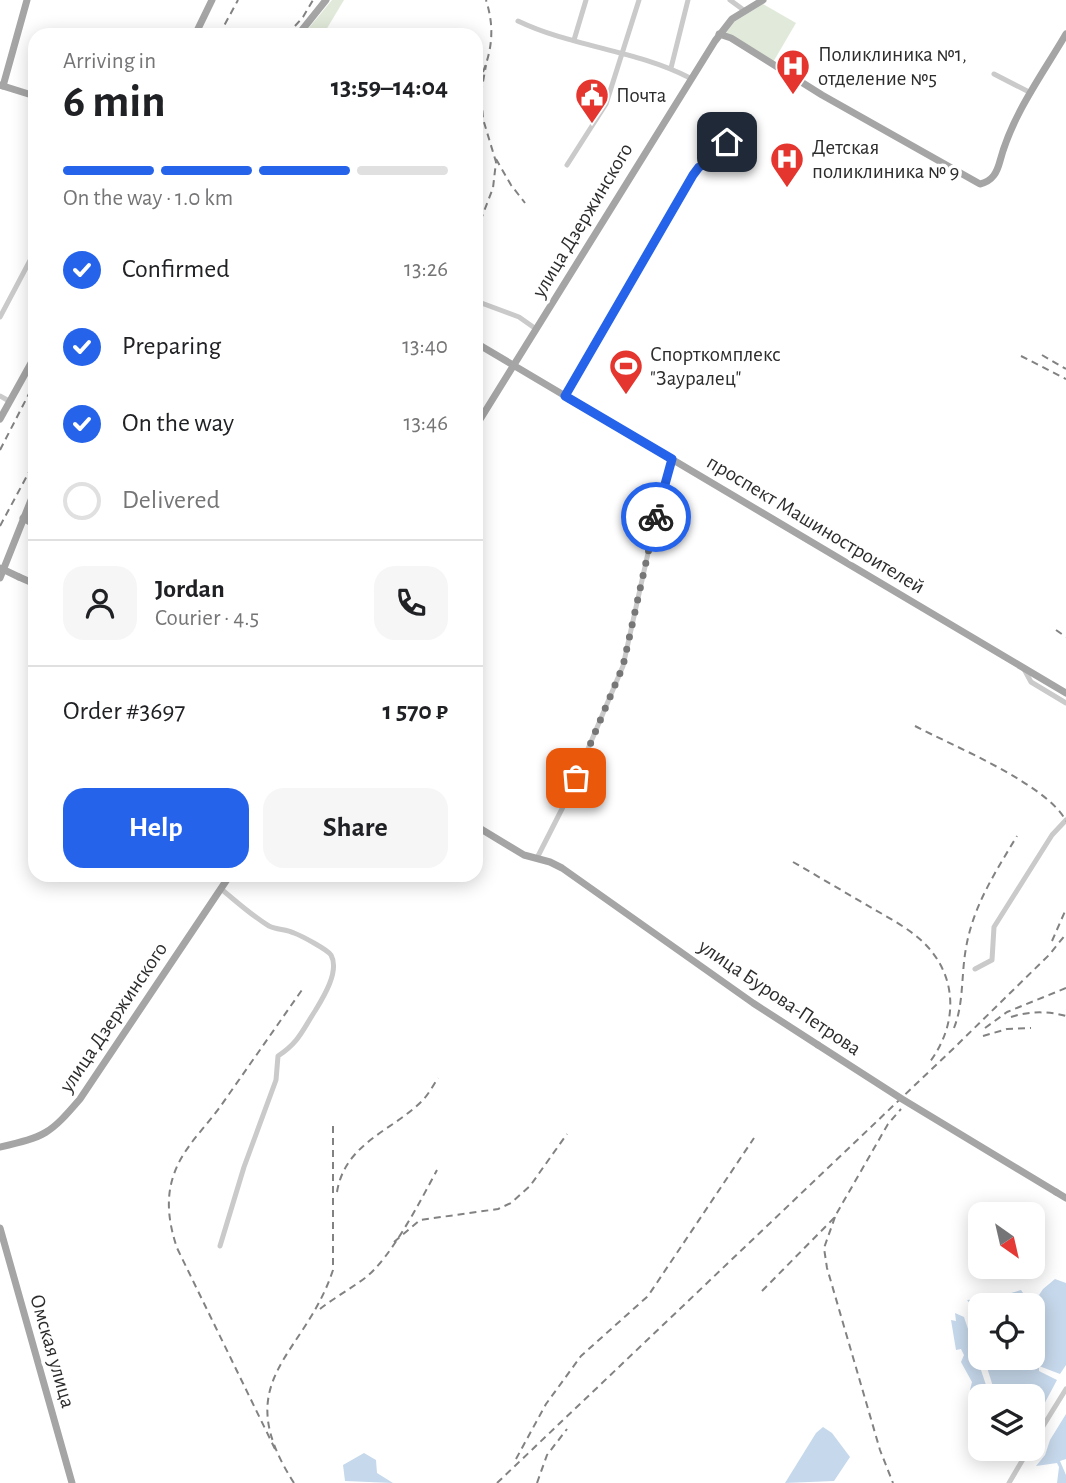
<!DOCTYPE html>
<meta charset="utf-8">
<style>
:root{--surface:#fff;--page:#f6f6f6;--text:#202124;--muted:#757577;--line:#e0e0e0;--accent:#2563eb}
body{margin:0;font-family:"Alegreya Sans",sans-serif;background:var(--page);color:var(--text);height:100vh;display:flex;flex-direction:column;font-size:26px;white-space:nowrap}
*{box-sizing:border-box;margin:0}
p{font-size:23px;color:var(--muted)}
.icon{flex:none;width:38px;height:38px;fill:none;stroke:currentColor;stroke-width:2;stroke-linecap:round;stroke-linejoin:round}
.map{position:relative;flex:1;overflow:hidden}
.details{position:absolute;left:28px;top:28px;width:455px;height:854px;display:flex;flex-direction:column;background:var(--surface);border-radius:21px;box-shadow:0 4px 18px #0003}
.details>*{flex:none}
.needle{width:46px;rotate:146deg}
.tools{position:absolute;left:968px;top:1202px;display:grid;gap:14px}
.tools a{display:grid;place-items:center;width:77px;height:77px;border-radius:14px;background:var(--surface);box-shadow:0 4px 18px #0003;font-size:35px}
.pin{position:absolute;display:grid;place-items:center;width:60px;height:60px;color:#fff;margin:-30px;border-radius:14px;box-shadow:0 4px 10px #0006}
.courier{position:absolute;display:grid;place-items:center;width:70px;height:70px;margin:-35px;border:5px solid #2563eb;border-radius:50%;background:#fff;color:#222;box-shadow:0 2px 9px #0007}
.head em{font-style:normal;font-weight:700}
.head div{display:flex;flex-direction:column-reverse}
.head{display:flex;align-items:center;justify-content:space-between;height:119px;padding:0 35px}
h1{font-size:46px;font-weight:700;line-height:52px}
.bar{display:grid;grid-template-columns:repeat(4,1fr);gap:10px 7px;align-content:center;height:84px;padding:0 35px}
.bar i{height:9px;border-radius:5px;background:var(--line)}
.bar .current{background:var(--accent)}
.bar p{grid-column:span 4}
.line{display:flex;align-items:center;gap:18px;padding:0 35px;border-top:2px solid var(--line)}
.line div{flex:1}
.round{display:grid;place-items:center;flex:none;width:74px;height:74px;border-radius:21px;background:var(--page)}
ol{padding:0 35px;list-style:none}
li{display:flex;align-items:center;gap:21px;height:77px}
li p{margin-inline-start:auto}
li .icon{padding:7px;border-radius:50%;background:var(--accent);color:#fff;stroke-width:4}
li:last-child{color:var(--muted)}
li i{width:38px;height:38px;border:4px solid var(--line);border-radius:50%}
.primary-button{display:flex;gap:14px;margin-top:auto;padding:14px 35px}
.primary-button a{flex:1;height:80px;border-radius:21px;background:var(--accent);color:#fff;font-size:28px;font-weight:700;line-height:80px;text-align:center}
.primary-button a+a{background:var(--page);color:var(--text)}
.map>svg:first-child{display:block}
.green{fill:#e1eada}
.water{fill:#c6d8eb}
.lines{fill:none;stroke-linecap:round;stroke-linejoin:round}
.minor{stroke:#cacaca;stroke-width:5}
.major{stroke:#a5a5a5;stroke-width:7}
.rail{stroke:#828282;stroke-width:2;stroke-dasharray:7 5;stroke-linecap:butt}
.major-bridge{stroke:#a5a5a5;stroke-width:7}
.done{stroke:#767676;stroke-width:7;stroke-dasharray:0 12.6}
.route{stroke:#2563eb;stroke-width:9}
.labels{text-anchor:middle;stroke-width:7;stroke-linejoin:round;paint-order:stroke}
.poi-label{font-size:21px;fill:#2d2d2d;stroke:#fff;text-anchor:start}
.street-label{font-size:21px;fill:#2d2d2d;stroke:#fff}
</style>
<div class="map">
<svg width="1066" height="1483" viewBox="0 0 1066 1483">
<rect width="100%" height="100%" fill="#fff"/>
<g class="green">
<polygon points="332,0 344,0 323,35 303,35"/>
<polygon points="763,4 796,23 772,64 726,33 734,22"/>
</g>
<g class="water">
<polygon points="1055,1279 1066,1283 1066,1365 1060,1374 1039,1366 1039,1371 1057,1380 1033,1425 1032,1396 996,1396 984,1358 1032,1358 1032,1306 980,1306 980,1343 971,1318 973,1307 967,1300 994,1298 1021,1290 1027,1299 1039,1295 1043,1289"/>
<polygon points="955,1313 964,1317 980,1365 976,1368 981,1370 987,1388 983,1392 984,1396 980,1396 980,1414 974,1405 977,1400 970,1390 972,1382 961,1362 964,1355 961,1349 956,1350 951,1320 956,1321"/>
<polygon points="1066,1414 1066,1459 1060,1461 1066,1475 1066,1483 1057,1483 1059,1467 1057,1463 1036,1466 1045,1455 1050,1440"/>
<polygon points="823,1427 832,1433 850,1457 834,1481 785,1483 816,1433"/>
<polygon points="364,1453 376,1460 377,1473 393,1483 345,1481 343,1465"/>
</g>
<g class="lines">
<g class="minor">
<polyline points="730,0 745,11"/>
<path d="M518,21C572,47 636,50 690,78"/>
<polyline points="574,40 586,0"/>
<polyline points="671,68 688,0"/>
<polyline points="994,74 1031,93"/>
<polyline points="567,165 606,104 639,0"/>
<polyline points="476,301 519,317 536,329"/>
<polyline points="0,317 35,251"/>
<polyline points="0,396 9,401"/>
<polyline points="565,396 693,175 699,167 715,160 727,142"/>
<polyline points="1024,669 1031,682 1066,703"/>
<polyline points="537,858 566,801 623,666 660,499 672,459"/>
<polyline points="975,969 992,960 994,927 1052,835 1066,820"/>
<path d="M220,1246L244,1167L276,1080L278,1056C299,1042 302,1031 315,1011C323,998 340,971 331,955C328,950 302,936 294,933C286,929 277,930 269,926C252,916 236,901 221,889"/>
<polyline points="1032,1444 1066,1389"/>
<polyline points="1009,1483 1029,1449"/>
</g>
<g class="major">
<path d="M719,34L731,38L822,95L980,184C993,181 997,172 1000,161C1012,115 1042,75 1066,34"/>
<polyline points="195,35 212,0"/>
<polyline points="298,35 326,0"/>
<polyline points="0,85 35,96"/>
<polyline points="3,86 27,0"/>
<polyline points="476,343 1066,693"/>
<polyline points="0,419 35,356"/>
<polyline points="476,426 715,41 732,19 763,0"/>
<polyline points="23,518 35,525"/>
<polyline points="19,577 35,584"/>
<polyline points="0,578 35,490"/>
<polyline points="476,826 524,855 550,862 562,868 753,1003 818,1045"/>
<path d="M0,1147C45,1137 50,1134 80,1099L230,875"/>
<polyline points="1056,1192 1066,1198"/>
<polyline points="0,1228 72,1483"/>
</g>
<g class="rail">
<polyline points="219,35 238,0"/>
<polyline points="287,35 303,17 313,0"/>
<path d="M483,72C493,47 494,25 486,0"/>
<polyline points="496,159 511,185 525,203"/>
<polyline points="476,232 493,188 496,162 483,119 481,93 486,65"/>
<polyline points="1042,355 1066,369"/>
<polyline points="1021,356 1066,379"/>
<polyline points="0,450 35,382"/>
<polyline points="0,526 35,461"/>
<polyline points="1056,630 1066,637"/>
<path d="M915,726C953,746 1047,784 1066,821"/>
<path d="M793,862C819,877 846,893 872,908C889,918 908,928 922,941C959,976 958,1025 929,1063"/>
<polyline points="1052,941 1066,909"/>
<path d="M1011,1017C1029,1011 1048,1011 1066,1016"/>
<path d="M954,1028C964,1003 961,975 966,948C973,906 996,871 1017,836"/>
<polyline points="985,1028 1007,1012 1066,988"/>
<polyline points="983,1036 1007,1029 1031,1028"/>
<path d="M337,1192C345,1143 392,1131 422,1101C428,1095 433,1086 438,1078"/>
<polyline points="835,1217 824,1248 827,1268 880,1450 893,1483"/>
<polyline points="394,1242 420,1220 498,1209 511,1203 530,1186 567,1134"/>
<polyline points="762,1291 834,1218 888,1124 901,1109"/>
<path d="M320,1309C334,1298 350,1289 365,1278C391,1258 421,1200 437,1170"/>
<path d="M275,1449L177,1248C169,1224 165,1199 174,1174C183,1148 204,1129 220,1107C248,1067 276,1027 304,987"/>
<polyline points="516,1459 546,1404 581,1356 648,1296 754,1138"/>
<path d="M294,1483C227,1379 304,1358 333,1270V1125"/>
<polyline points="497,1483 956,1046 1049,955 1066,934"/>
<polyline points="537,1483 547,1455 567,1429"/>
</g>
<g class="major-bridge">
<polyline points="0,568 19,577"/>
<polyline points="818,1045 902,1099 1056,1192"/>
</g>
</g>
<g class="lines">
<polyline class="done" points="576,778 623,666 656,517"/>
<polyline class="route" points="656,517 672,459 565,396 693,175 699,167 715,160 727,142"/>
</g>
<defs>
<g id="hospital-pin" transform="scale(1.75)"><path d="M0 17L-7.5 6A9.5 9.5 0 1 1 7.5 6Z" fill="#e4362e" stroke="#fff"/><path d="M-5-5h3v3.5h4V-5h3V5h-3V1.5h-4V5h-3Z" fill="#fff"/></g>
<g id="civic-pin" transform="scale(1.75)"><path d="M0 17L-7.5 6A9.5 9.5 0 1 1 7.5 6Z" fill="#e4362e" stroke="#fff"/><path d="M-.6-6.5H3V-4.5H.6V-3L4-1V1h2V6H-6V1h2V-1L-.6-3ZM-1.2 2.5V6h2.4V2.5Z" fill="#fff"/></g>
<g id="stadium-pin" transform="scale(1.75)"><path d="M0 17L-7.5 6A9.5 9.5 0 1 1 7.5 6Z" fill="#e4362e" stroke="#fff"/><path d="M0-5a6.5 5 0 1 0 0 10a6.5 5 0 1 0 0-10ZM-3.5-1.8h7v3.6h-7Z" fill="#fff"/></g>
</defs>
<g fill-rule="evenodd">
<use href="#hospital-pin" x="793" y="66"/>
<use href="#civic-pin" x="592" y="95"/>
<use href="#hospital-pin" x="787" y="159"/>
<use href="#stadium-pin" x="626" y="366"/>
</g>
<g class="labels">
<g class="poi-label">
<text x="818" y="61">Поликлиника №1,<tspan x="818" dy="24">отделение №5</tspan></text>
<text x="616" y="102">Почта</text>
<text x="812" y="154">Детская<tspan x="812" dy="24">поликлиника № 9</tspan></text>
<text x="650" y="361">Спорткомплекс<tspan x="650" dy="24">"Зауралец"</tspan></text>
</g>
<g class="street-label">
<text transform="translate(582 220) rotate(-59)" y="7">улица Дзержинского</text>
<text transform="translate(816 524) rotate(31)" y="7">проспект Машиностроителей</text>
<text transform="translate(780 997) rotate(34)" y="7">улица Бурова-Петрова</text>
<text transform="translate(113 1017) rotate(-56)" y="7">улица Дзержинского</text>
<text transform="translate(53 1351) rotate(74)" y="7">Омская улица</text>
</g>
</g>
</svg>
<div class="tools">
<a><svg class="needle" viewBox="-14 -14 28 28"><path d="M0-13l5 13h-10z" fill="#e53935"/><path d="M0 13l5-13h-10z" fill="#757577"/></svg></a>
<a><svg class="icon" aria-label="locate" viewBox="0 0 24 24"><circle cx="12" cy="12" r="6"/><path d="M12 2v4M12 18v4M2 12h4M18 12h4"/></svg></a>
<a><svg class="icon" aria-label="layers" viewBox="0 0 24 24"><path d="M12 4l9 5-9 5-9-5zM3 14l9 5 9-5"/></svg></a>
</div>
<div class="pin" style="left:576px;top:778px;background:#ea580c"><svg class="icon" aria-label="bag" viewBox="0 0 24 24"><path d="M5 8h14l-1 12H6zM9 8a3 3 0 0 1 6 0"/></svg></div>
<div class="pin" style="left:727px;top:142px;background:#1f2937"><svg class="icon" aria-label="home" viewBox="0 0 24 24"><path d="M3 11l9-7 9 7M6 9v11h12V9"/></svg></div>
<div class="courier" style="left:656px;top:517px"><svg class="icon" aria-label="bike" viewBox="0 0 24 24"><circle cx="6" cy="16" r="4"/><circle cx="18" cy="16" r="4"/><path d="M6 16l4-8h5l3 8M10 8l3 8H6M13 5h3"/></svg></div>
<section class="details">
<div class="head"><div><h1>6 min</h1><p>Arriving in</p></div><em>13:59–14:04</em></div>
<div class="bar"><i class="current"></i><i class="current"></i><i class="current"></i><i></i><p>On the way · 1.0 km</p></div>
<ol>
<li><svg class="icon" aria-label="check" viewBox="0 0 24 24"><path d="M5 12l5 5 9-10"/></svg>Confirmed<p>13:26</p></li>
<li><svg class="icon" aria-label="check" viewBox="0 0 24 24"><path d="M5 12l5 5 9-10"/></svg>Preparing<p>13:40</p></li>
<li><svg class="icon" aria-label="check" viewBox="0 0 24 24"><path d="M5 12l5 5 9-10"/></svg>On the way<p>13:46</p></li>
<li><i></i>Delivered</li>
</ol>
<div class="line" style="height:126px"><a class="round"><svg class="icon" aria-label="person" viewBox="0 0 24 24"><circle cx="12" cy="8" r="4"/><path d="M4 21q1-7 8-7t8 7"/></svg></a><div><b>Jordan</b><p>Courier · 4.5</p></div><a class="round"><svg class="icon" aria-label="phone" viewBox="0 0 24 24"><path d="M5 4h4l2 5-3 2q2 4 5 5l2-3 5 2v4C11 20 4 13 5 4z"/></svg></a></div>
<div class="line" style="height:91px"><div>Order #3697</div><b>1 570 ₽</b></div>
<div class="primary-button"><a>Help</a><a>Share</a></div>
</section>
</div>
